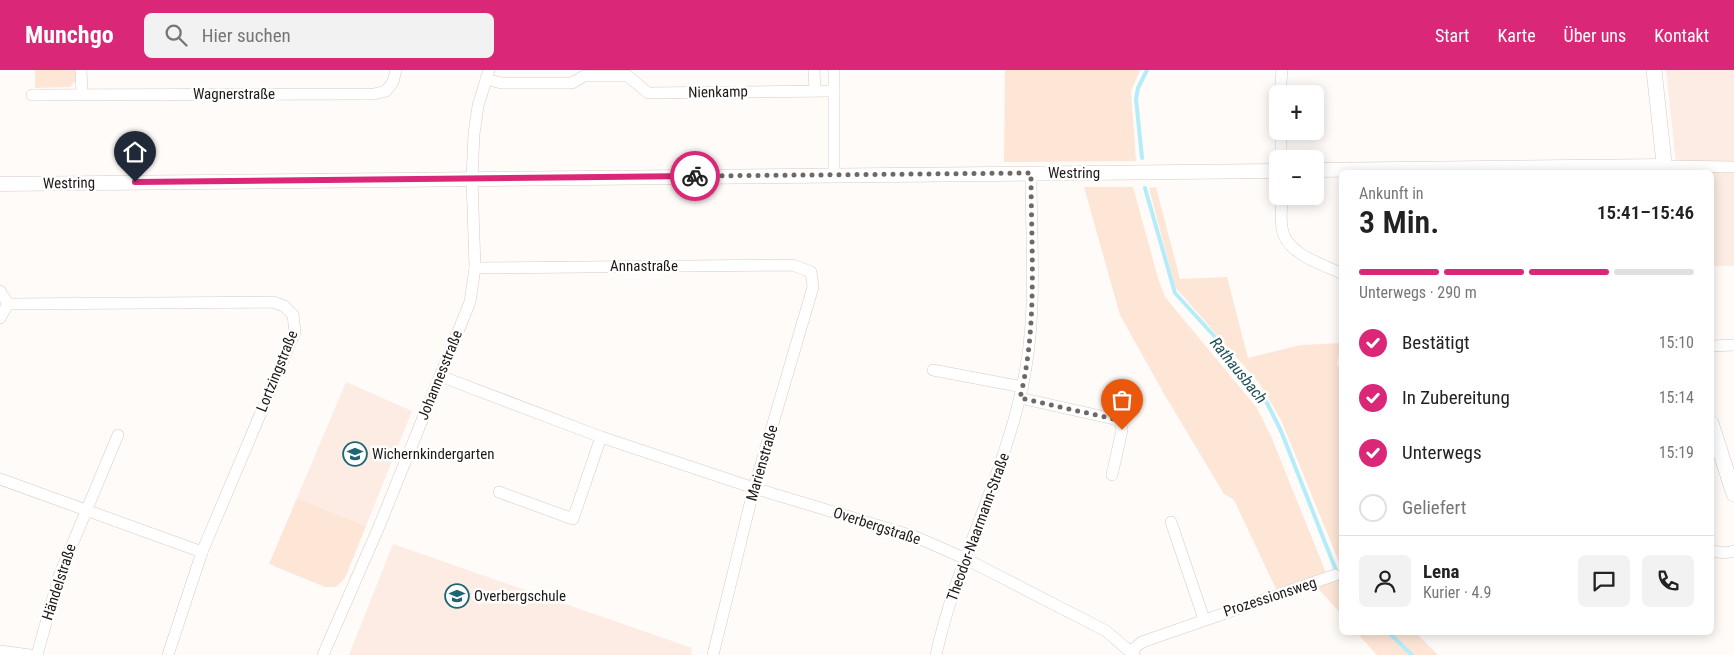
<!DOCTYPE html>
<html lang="de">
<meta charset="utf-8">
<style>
:root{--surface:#fff;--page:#f2f2f2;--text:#222;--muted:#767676;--line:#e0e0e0;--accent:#db2777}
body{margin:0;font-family:"Roboto Condensed",sans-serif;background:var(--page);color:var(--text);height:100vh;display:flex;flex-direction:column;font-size:19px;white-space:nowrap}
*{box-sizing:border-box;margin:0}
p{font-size:16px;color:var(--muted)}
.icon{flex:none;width:28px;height:28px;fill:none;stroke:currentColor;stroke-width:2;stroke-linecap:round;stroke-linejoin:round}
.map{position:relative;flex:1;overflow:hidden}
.details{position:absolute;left:1339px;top:100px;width:375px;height:465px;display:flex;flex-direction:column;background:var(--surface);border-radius:8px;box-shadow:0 2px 12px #0003}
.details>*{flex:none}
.buttons{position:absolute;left:1269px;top:15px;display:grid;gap:10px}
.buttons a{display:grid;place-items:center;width:55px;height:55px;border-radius:8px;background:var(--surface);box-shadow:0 2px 12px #0003;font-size:25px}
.pin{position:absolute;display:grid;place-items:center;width:42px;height:42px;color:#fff;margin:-51px -21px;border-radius:50% 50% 50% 0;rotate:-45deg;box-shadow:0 0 5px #0007}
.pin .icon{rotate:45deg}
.courier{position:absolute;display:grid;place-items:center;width:50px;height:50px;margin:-25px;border:4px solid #db2777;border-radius:50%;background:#fff;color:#222;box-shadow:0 1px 6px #0007}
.head em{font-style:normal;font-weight:600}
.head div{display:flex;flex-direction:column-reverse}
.head{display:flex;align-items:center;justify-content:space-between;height:85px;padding:0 20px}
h1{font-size:32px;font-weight:600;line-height:38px}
.bar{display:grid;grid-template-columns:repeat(4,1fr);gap:8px 5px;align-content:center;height:60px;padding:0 20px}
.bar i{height:6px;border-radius:4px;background:var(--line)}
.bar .selected{background:var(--accent)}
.bar p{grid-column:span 4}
.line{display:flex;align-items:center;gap:12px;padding:0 20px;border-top:1px solid var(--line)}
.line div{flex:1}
.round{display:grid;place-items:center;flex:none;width:52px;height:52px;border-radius:8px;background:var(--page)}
ol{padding:0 20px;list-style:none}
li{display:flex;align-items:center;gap:15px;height:55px}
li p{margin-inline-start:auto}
li .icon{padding:5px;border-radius:50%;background:var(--accent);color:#fff;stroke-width:4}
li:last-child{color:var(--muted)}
li i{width:28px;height:28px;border:2px solid var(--line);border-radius:50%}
header{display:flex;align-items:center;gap:30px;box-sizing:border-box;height:70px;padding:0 25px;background:var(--accent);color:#fff}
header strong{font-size:24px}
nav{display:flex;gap:28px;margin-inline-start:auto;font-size:18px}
.search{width:350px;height:45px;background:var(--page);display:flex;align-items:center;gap:12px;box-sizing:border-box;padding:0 18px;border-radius:8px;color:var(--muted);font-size:19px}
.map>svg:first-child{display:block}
.built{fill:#fcece3}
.green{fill:#fee6d7}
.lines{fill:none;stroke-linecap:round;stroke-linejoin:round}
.stream{stroke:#b5ecfa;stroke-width:4}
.minor-casing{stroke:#d8cbc4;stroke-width:12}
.tertiary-casing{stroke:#d8cbc4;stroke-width:15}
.secondary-casing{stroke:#d8cbc4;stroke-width:16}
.minor{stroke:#fff;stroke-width:11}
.tertiary{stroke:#fff;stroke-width:14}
.secondary{stroke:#fff;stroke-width:15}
.done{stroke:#6d6967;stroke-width:5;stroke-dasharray:0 9}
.route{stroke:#db2777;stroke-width:6}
.labels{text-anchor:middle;stroke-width:5;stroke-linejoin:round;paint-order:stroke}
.street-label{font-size:15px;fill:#1f1a18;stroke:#fff}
.poi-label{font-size:15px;fill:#1f1a18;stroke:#fff;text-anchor:start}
.water-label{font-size:16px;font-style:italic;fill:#1f4e59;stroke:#fff}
</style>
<header>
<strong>Munchgo</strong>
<div class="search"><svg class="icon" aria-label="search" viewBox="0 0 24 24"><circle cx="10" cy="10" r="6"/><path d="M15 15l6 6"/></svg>Hier suchen</div>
<nav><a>Start</a><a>Karte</a><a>Über uns</a><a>Kontakt</a></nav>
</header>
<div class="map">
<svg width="1734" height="585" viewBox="0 0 1734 585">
<rect width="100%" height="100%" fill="#fefbf9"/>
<g class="built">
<polygon points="1666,0 1734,0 1734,196 1711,196 1711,102 1677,102"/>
<polygon points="346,312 412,341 366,456 297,428"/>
<polygon points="393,474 692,578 691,585 349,585"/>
</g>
<g class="green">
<polygon points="35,0 76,0 76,10 70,17 35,18"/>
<polygon points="1005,0 1140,0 1131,21 1136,91 1004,92"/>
<polygon points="1084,117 1133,117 1158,208 1165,227 1257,338 1271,366 1326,503 1276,519 1234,430 1224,424 1163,322 1120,245"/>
<polygon points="1156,117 1180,209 1227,207 1248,288 1301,275 1341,273 1337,295 1341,297 1341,497 1281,350 1260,314 1175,217 1149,118"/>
<polygon points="297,428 366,456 345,508 336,517 325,517 269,494"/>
<polygon points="1341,508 1341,544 1316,516"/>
<polygon points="1357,563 1416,563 1438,585 1377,585"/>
</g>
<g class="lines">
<g class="stream">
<polyline points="1142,88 1136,29 1138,18 1147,0"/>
<polyline points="1145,118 1175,223 1217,269 1267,333 1281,361 1341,513"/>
<polyline points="1388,562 1412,585"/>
</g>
<g class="minor-casing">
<g id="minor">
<polyline points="81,0 82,24"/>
<polyline points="814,0 815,21"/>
<polyline points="486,9 501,13 572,13 584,6 628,6 648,23 834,21"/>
<polyline points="1280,24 1282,0"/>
<polyline points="32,25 374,24 386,21 393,12 396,0"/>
<polyline points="1281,61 1281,89"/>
<polyline points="1664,96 1734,97"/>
<polyline points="834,104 834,0"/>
<path d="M1282,126C1282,136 1280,147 1282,158C1285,183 1321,194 1341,203"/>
<polyline points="475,198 793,195 811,202 813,217 754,418 713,585"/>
<polyline points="0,221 8,234"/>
<polyline points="8,234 273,232 284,236 293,245 295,262 202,482 168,585"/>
<polyline points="0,248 8,234"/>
<polyline points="1711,276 1734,275"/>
<polyline points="933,300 1023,317"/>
<polyline points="440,306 601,367 754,418 916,467 966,489 1106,561 1134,585"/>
<polyline points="1020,328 1114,349 1120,352 1122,360 1112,405"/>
<polyline points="0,409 202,482"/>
<polyline points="499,422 573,449 601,367"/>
<polyline points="1171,452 1204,549"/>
<polyline points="1711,481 1725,483 1734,481"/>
<polyline points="0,581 30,585"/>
<polyline points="1131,581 1142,572 1335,505"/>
<polyline points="37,585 59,506 118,365"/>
<polyline points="323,585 378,459 470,232 475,198 472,108 474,64 478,36 489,0"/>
<path d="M936,585C956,493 1002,410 1022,318C1038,248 1031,174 1031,103"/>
</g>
</g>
<g class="tertiary-casing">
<g id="tertiary">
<polyline points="1315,100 1664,96"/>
<polyline points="0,114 1278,101"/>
</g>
</g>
<g class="secondary-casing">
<g id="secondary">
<polyline points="1654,0 1665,102"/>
<polyline points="1711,353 1734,424"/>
</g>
</g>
<use href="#minor" class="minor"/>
<use href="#tertiary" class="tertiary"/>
<use href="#secondary" class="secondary"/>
</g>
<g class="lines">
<path class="done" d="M695,106L1031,103C1031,177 1038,256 1020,328L1114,349L1120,352L1122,360"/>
<polyline class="route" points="135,112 695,106"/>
</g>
<defs>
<g id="school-ring" transform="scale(1.25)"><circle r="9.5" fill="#fff" stroke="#1f6675" stroke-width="1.5"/><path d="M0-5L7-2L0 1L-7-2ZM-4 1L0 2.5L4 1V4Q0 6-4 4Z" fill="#1f6675"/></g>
</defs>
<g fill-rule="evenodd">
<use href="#school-ring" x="355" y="384"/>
<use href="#school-ring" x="457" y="526"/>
</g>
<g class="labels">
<g class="street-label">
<text transform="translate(718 22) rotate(-1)" y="5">Nienkamp</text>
<text x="234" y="29">Wagnerstraße</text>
<text x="1074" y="108">Westring</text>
<text transform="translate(69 113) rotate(-1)" y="5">Westring</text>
<text x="644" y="201">Annastraße</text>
<text transform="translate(277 301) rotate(-68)" y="5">Lortzingstraße</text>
<text transform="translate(440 305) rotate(-68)" y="5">Johannesstraße</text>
<text transform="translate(762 393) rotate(-74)" y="5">Marienstraße</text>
<text transform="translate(877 456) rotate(18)" y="5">Overbergstraße</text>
<text transform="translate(978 457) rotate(-70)" y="5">Theodor-Naarmann-Straße</text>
<text transform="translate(59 512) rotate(-72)" y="5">Händelstraße</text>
<text transform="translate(1270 527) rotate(-18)" y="5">Prozessionsweg</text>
</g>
<g class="poi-label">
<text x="372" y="389">Wichernkindergarten</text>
<text x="474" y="531">Overbergschule</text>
</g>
<g class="water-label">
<text transform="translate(1239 300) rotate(51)" y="6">Rathausbach</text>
</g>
</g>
</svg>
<div class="buttons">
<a>+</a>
<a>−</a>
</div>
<div class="pin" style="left:1122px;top:360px;background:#ea580c"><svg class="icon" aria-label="bag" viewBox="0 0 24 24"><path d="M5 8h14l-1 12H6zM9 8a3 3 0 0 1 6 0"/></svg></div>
<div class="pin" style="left:135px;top:112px;background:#1f2937"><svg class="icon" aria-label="home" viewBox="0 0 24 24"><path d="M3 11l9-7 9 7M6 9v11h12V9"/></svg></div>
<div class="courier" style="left:695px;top:106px"><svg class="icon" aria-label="bike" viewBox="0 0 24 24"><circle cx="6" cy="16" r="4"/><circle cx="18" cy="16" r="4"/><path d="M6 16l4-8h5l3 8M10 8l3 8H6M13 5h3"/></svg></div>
<section class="details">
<div class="head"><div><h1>3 Min.</h1><p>Ankunft in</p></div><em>15:41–15:46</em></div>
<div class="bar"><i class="selected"></i><i class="selected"></i><i class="selected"></i><i></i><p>Unterwegs · 290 m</p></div>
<ol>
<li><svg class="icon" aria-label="check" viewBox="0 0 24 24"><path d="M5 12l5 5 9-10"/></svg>Bestätigt<p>15:10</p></li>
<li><svg class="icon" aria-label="check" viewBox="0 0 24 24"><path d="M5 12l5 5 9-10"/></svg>In Zubereitung<p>15:14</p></li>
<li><svg class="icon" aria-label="check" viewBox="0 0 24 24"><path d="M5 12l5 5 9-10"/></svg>Unterwegs<p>15:19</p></li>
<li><i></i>Geliefert</li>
</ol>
<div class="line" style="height:90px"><a class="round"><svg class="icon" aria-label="person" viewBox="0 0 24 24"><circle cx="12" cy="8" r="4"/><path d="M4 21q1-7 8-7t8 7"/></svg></a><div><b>Lena</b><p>Kurier · 4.9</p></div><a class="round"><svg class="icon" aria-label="chat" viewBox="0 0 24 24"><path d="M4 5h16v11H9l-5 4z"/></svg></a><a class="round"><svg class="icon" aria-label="phone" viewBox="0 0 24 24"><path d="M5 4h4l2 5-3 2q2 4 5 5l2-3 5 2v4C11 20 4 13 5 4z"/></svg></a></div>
</section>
</div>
